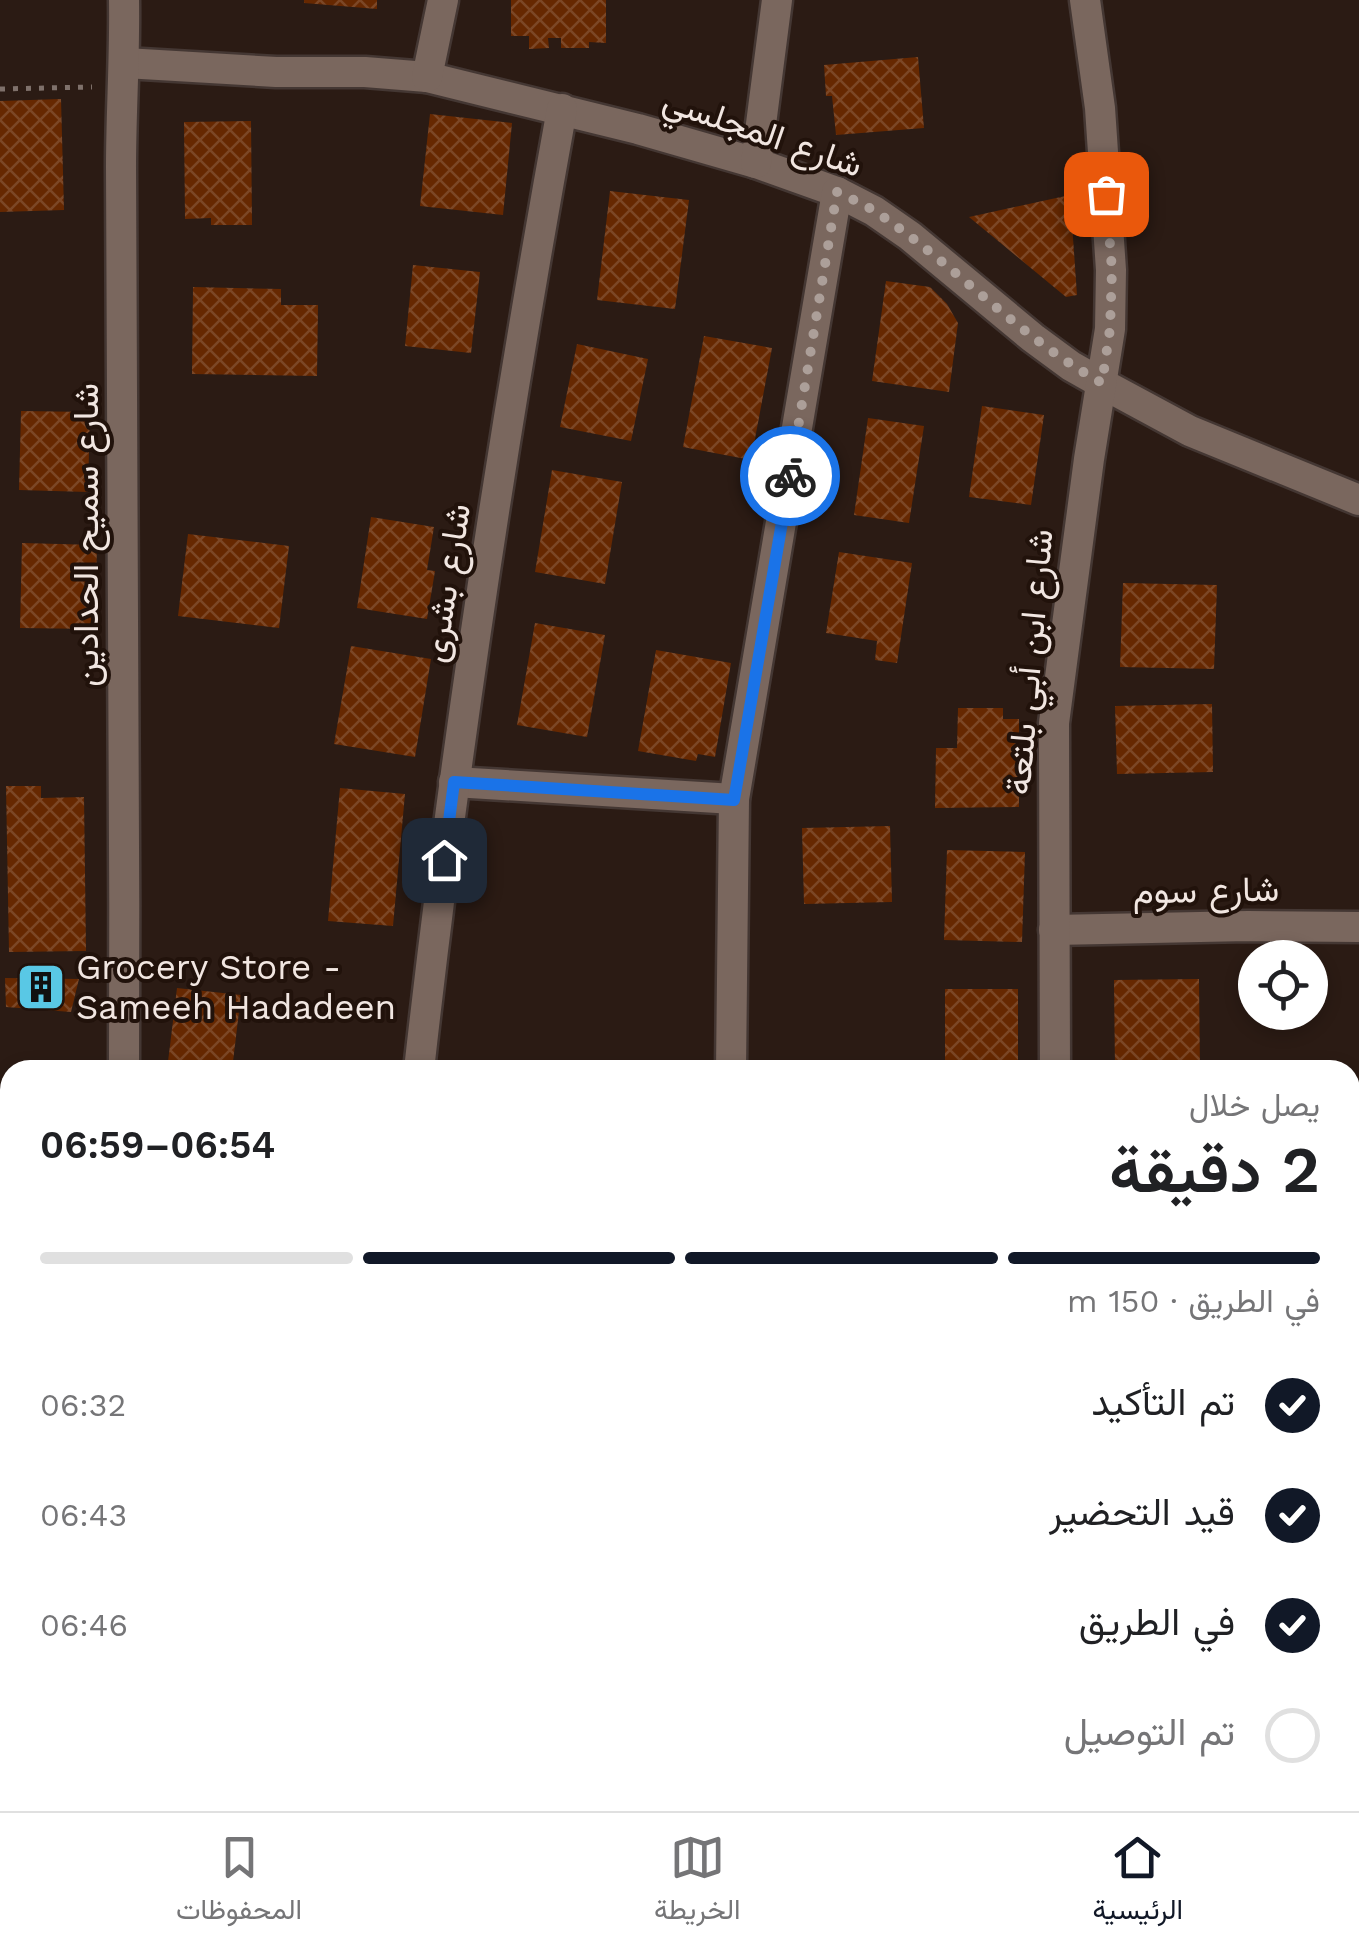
<!DOCTYPE html>
<html lang="ar">
<meta charset="utf-8">
<style>
:root{--surface:#fff;--page:#f2f2f2;--text:#202124;--muted:#757577;--line:#e0e0e0;--accent:#111827}
body{margin:0;font-family:"Work Sans",Vazirmatn,sans-serif;background:var(--page);color:var(--text);direction:rtl;height:100vh;display:flex;flex-direction:column;font-size:38px;white-space:nowrap}
*{box-sizing:border-box;margin:0}
p{font-size:32px;color:var(--muted)}
.icon{flex:none;width:55px;height:55px;fill:none;stroke:currentColor;stroke-width:2;stroke-linecap:round;stroke-linejoin:round}
.map{position:relative;flex:1;overflow:hidden;direction:ltr}
.panel{position:absolute;left:0px;top:1060px;width:1360px;height:752px;display:flex;flex-direction:column;background:var(--surface);border-radius:30px 30px 0 0;box-shadow:0 5px 15px #0003;direction:rtl}
.panel>*{flex:none}
.buttons{position:absolute;left:1238px;top:940px;display:grid;gap:20px}
.buttons a{display:grid;place-items:center;width:90px;height:90px;border-radius:50%;background:var(--surface);box-shadow:0 5px 15px #0003;font-size:50px}
.pin{position:absolute;display:grid;place-items:center;width:85px;height:85px;color:#fff;margin:-42px;border-radius:20px;box-shadow:0 5px 15px #0006}
.courier{position:absolute;display:grid;place-items:center;width:100px;height:100px;margin:-50px;border:8px solid #1a73e8;border-radius:50%;background:#fff;color:#222;box-shadow:0 2px 12px #0007}
.headline em{font-style:normal;font-weight:600}
.headline div{display:flex;flex-direction:column-reverse}
.headline{display:flex;align-items:center;justify-content:space-between;height:170px;padding:0 40px}
h1{font-size:65px;font-weight:600;line-height:75px}
.bar{display:grid;grid-template-columns:repeat(4,1fr);gap:15px 10px;align-content:center;height:120px;padding:0 40px}
.bar i{height:12px;border-radius:8px;background:var(--line)}
.bar .current{background:var(--accent)}
.bar p{grid-column:span 4}
ol{padding:0 40px;list-style:none}
li{display:flex;align-items:center;gap:30px;height:110px}
li p{margin-inline-start:auto}
li .icon{padding:10px;border-radius:50%;background:var(--accent);color:#fff;stroke-width:4}
li:last-child{color:var(--muted)}
li i{width:55px;height:55px;border:5px solid var(--line);border-radius:50%}
.dock{display:flex;justify-content:space-around;align-items:center;height:140px;border-top:2px solid var(--line);background:var(--surface);font-size:28px;color:var(--muted)}
.dock a{display:grid;justify-items:center;gap:5px}
.dock .current{color:var(--accent)}
.map>svg:first-child{display:block}
.building{fill:url(#building-cross-hatch)}
.lines{fill:none;stroke-linecap:round;stroke-linejoin:round}
.minor-casing{stroke:#443733;stroke-width:35}
.path{stroke:#7f716b;stroke-width:5;stroke-dasharray:5 8;stroke-linecap:butt}
.minor{stroke:#7a675e;stroke-width:30}
.done{stroke:#ac9f99;stroke-width:10;stroke-dasharray:0 18}
.route{stroke:#1a73e8;stroke-width:12}
.labels{text-anchor:middle;stroke-width:8;stroke-linejoin:round;paint-order:stroke}
.street-label{font-size:35px;fill:#f1e6e1;stroke:#21120b}
.poi-label{font-size:35px;fill:#f1e6e1;stroke:#21120b;text-anchor:start}
</style>
<div class="map">
<svg width="1359" height="1811" viewBox="0 0 1359 1811">
<defs>
<pattern id="building-cross-hatch" width="8" height="8" patternUnits="userSpaceOnUse" patternTransform="scale(2.5)"><rect width="8" height="8" fill="#662801"/><path d="M0 0l8 8M0 8l8-8" fill="none" stroke="#7c4726"/></pattern>
</defs>
<rect width="100%" height="100%" fill="#2b1b14"/>
<g class="building">
<polygon points="304,0 377,0 377,9 304,3"/>
<polygon points="511,0 606,0 606,43 589,42 589,48 561,48 561,38 548,38 549,48 529,49 529,36 511,36"/>
<polygon points="918,57 924,128 836,135 832,96 826,96 824,65"/>
<polygon points="61,99 64,210 0,212 0,101"/>
<polygon points="430,114 512,123 503,215 420,206"/>
<polygon points="251,121 252,225 211,225 211,218 185,219 184,122"/>
<polygon points="610,191 689,200 675,309 597,300"/>
<polygon points="1070,195 1077,295 1066,297 969,217"/>
<polygon points="413,265 480,272 471,353 405,346"/>
<polygon points="886,281 930,287 947,304 958,323 949,392 872,381"/>
<polygon points="193,287 281,289 281,305 318,305 317,376 192,374"/>
<polygon points="704,336 772,348 751,460 683,447"/>
<polygon points="577,344 648,359 631,441 560,427"/>
<polygon points="982,406 1044,415 1031,505 969,497"/>
<polygon points="21,411 90,412 88,492 19,490"/>
<polygon points="868,418 924,426 909,523 854,515"/>
<polygon points="552,470 622,482 605,584 535,572"/>
<polygon points="371,517 434,527 427,570 435,571 427,619 357,608"/>
<polygon points="188,534 289,546 279,628 178,616"/>
<polygon points="22,543 97,545 95,629 20,628"/>
<polygon points="839,552 912,563 897,663 875,660 877,641 826,633"/>
<polygon points="1123,583 1217,585 1214,669 1120,667"/>
<polygon points="535,623 605,635 587,737 517,725"/>
<polygon points="351,646 431,659 415,757 334,744"/>
<polygon points="656,650 731,663 715,757 698,754 696,761 638,751"/>
<polygon points="1212,704 1213,772 1117,774 1115,706"/>
<polygon points="958,708 1003,708 1003,719 1019,719 1019,807 935,808 936,748 957,748"/>
<polygon points="6,786 41,786 41,798 84,797 86,951 9,952"/>
<polygon points="340,788 405,794 393,926 328,921"/>
<polygon points="890,826 892,902 804,904 802,828"/>
<polygon points="947,850 1025,852 1022,942 944,940"/>
<polygon points="5,978 79,979 71,1012 6,1007"/>
<polygon points="1199,979 1200,1070 1115,1070 1114,980"/>
<polygon points="177,988 241,995 232,1070 167,1070"/>
<rect x="945" y="989" width="73" height="81"/>
<rect x="954" y="1802" width="89" height="9"/>
</g>
<g class="lines">
<g class="minor-casing">
<g id="minor">
<polyline points="125,63 276,72 365,72 427,77 638,129 756,163 837,192 874,211 910,236 1033,338 1071,366 1101,383 1190,431 1359,500"/>
<polyline points="427,77 443,0"/>
<polyline points="756,163 777,0"/>
<polyline points="454,782 734,799"/>
<polyline points="1054,930 1248,926 1359,927"/>
<path d="M124,1070C125,769 123,468 121,167C121,111 125,56 124,0"/>
<path d="M419,1070C455,748 504,428 562,109"/>
<polyline points="731,1070 734,799 837,192"/>
<polyline points="1055,1070 1054,723 1089,459 1110,329 1111,270 1100,108 1085,0"/>
<polyline points="0,1224 10,1225"/>
<polyline points="1350,1264 1359,1263"/>
<polyline points="1350,1464 1359,1463"/>
<polyline points="0,1670 10,1677"/>
<polyline points="57,1802 58,1811"/>
<polyline points="405,1802 406,1811"/>
<polyline points="1069,1802 1069,1811"/>
<polyline points="732,1811 732,1802"/>
</g>
</g>
<polyline class="path" points="0,89 92,87"/>
<use href="#minor" class="minor"/>
</g>
<g class="lines">
<path class="done" d="M790,476L837,192C851,199 866,205 879,214C956,266 1019,337 1102,383L1110,329L1112,270L1106,194"/>
<polyline class="route" points="444,860 454,782 734,800 790,476"/>
</g>
<defs>
<g id="building-square" transform="scale(2.5)"><rect x="-9" y="-9" width="18" height="18" rx="4" fill="#59c8e5" stroke="#21120b"/><path d="M-4-6H4V6H1V3H-1V6H-4ZM-2.5-4.3h1.7v1.8h-1.7ZM.8-4.3h1.7v1.8H.8ZM-2.5-1h1.7V.8h-1.7ZM.8-1h1.7V.8H.8Z" fill="#111"/></g>
</defs>
<g fill-rule="evenodd">
<use href="#building-square" x="41" y="987"/>
</g>
<g class="labels">
<g class="street-label">
<text transform="translate(763 132) rotate(19)" y="12">شارع المجلسي</text>
<text transform="translate(86 535) rotate(-90)" y="12">شارع سميح الحدادين</text>
<text transform="translate(446 583) rotate(-81)" y="12">شارع بشرى</text>
<text transform="translate(1029 662) rotate(-85)" y="12">شارع ابن أبي بلتعة</text>
<text transform="translate(1206 890) rotate(-1)" y="12">شارع سوم</text>
</g>
<g class="poi-label">
<text x="76" y="979">Grocery Store -<tspan x="76" dy="40">Sameeh Hadadeen</tspan></text>
</g>
</g>
</svg>
<div class="buttons">
<a><svg class="icon" aria-label="locate" viewBox="0 0 24 24"><circle cx="12" cy="12" r="6"/><path d="M12 2v4M12 18v4M2 12h4M18 12h4"/></svg></a>
</div>
<div class="pin" style="left:1106px;top:194px;background:#ea580c"><svg class="icon" aria-label="bag" viewBox="0 0 24 24"><path d="M5 8h14l-1 12H6zM9 8a3 3 0 0 1 6 0"/></svg></div>
<div class="pin" style="left:444px;top:860px;background:#1f2937"><svg class="icon" aria-label="home" viewBox="0 0 24 24"><path d="M3 11l9-7 9 7M6 9v11h12V9"/></svg></div>
<div class="courier" style="left:790px;top:476px"><svg class="icon" aria-label="bike" viewBox="0 0 24 24"><circle cx="6" cy="16" r="4"/><circle cx="18" cy="16" r="4"/><path d="M6 16l4-8h5l3 8M10 8l3 8H6M13 5h3"/></svg></div>
<section class="panel">
<div class="headline"><div><h1>2 دقيقة</h1><p>يصل خلال</p></div><em>06:54–06:59</em></div>
<div class="bar"><i class="current"></i><i class="current"></i><i class="current"></i><i></i><p>في الطريق · 150 m</p></div>
<ol>
<li><svg class="icon" aria-label="check" viewBox="0 0 24 24"><path d="M5 12l5 5 9-10"/></svg>تم التأكيد<p>06:32</p></li>
<li><svg class="icon" aria-label="check" viewBox="0 0 24 24"><path d="M5 12l5 5 9-10"/></svg>قيد التحضير<p>06:43</p></li>
<li><svg class="icon" aria-label="check" viewBox="0 0 24 24"><path d="M5 12l5 5 9-10"/></svg>في الطريق<p>06:46</p></li>
<li><i></i>تم التوصيل</li>
</ol>
</section>
</div>
<nav class="dock">
<a class="current"><svg class="icon" aria-label="home" viewBox="0 0 24 24"><path d="M3 11l9-7 9 7M6 9v11h12V9"/></svg>الرئيسية</a>
<a><svg class="icon" aria-label="map" viewBox="0 0 24 24"><path d="M3 6l6-2 6 2 6-2v14l-6 2-6-2-6 2zM9 4v14M15 6v14"/></svg>الخريطة</a>
<a><svg class="icon" aria-label="saved" viewBox="0 0 24 24"><path d="M7 4h10v16l-5-4-5 4z"/></svg>المحفوظات</a>
</nav>
